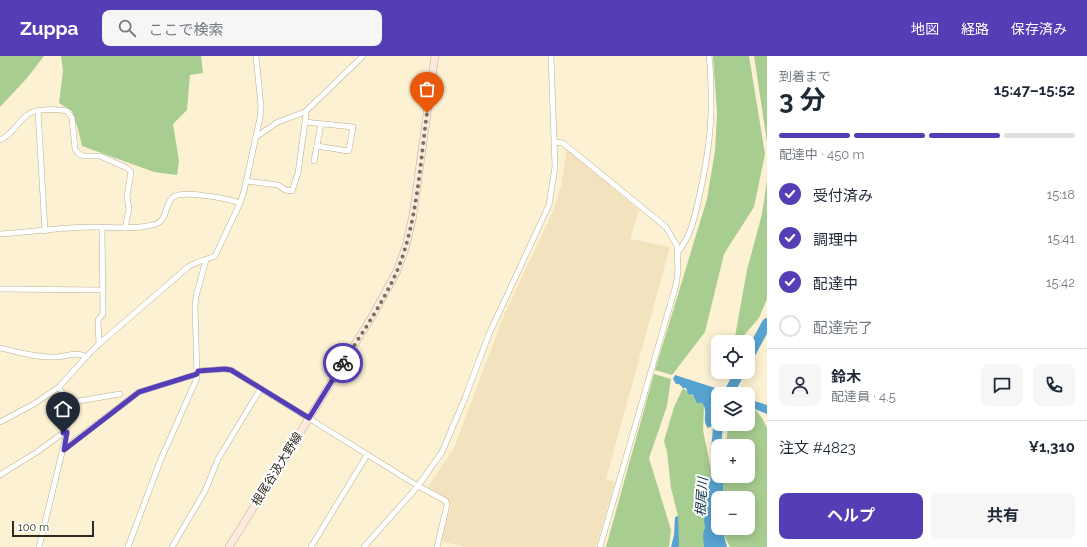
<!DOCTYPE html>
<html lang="ja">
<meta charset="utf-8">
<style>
:root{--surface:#fff;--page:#f6f6f7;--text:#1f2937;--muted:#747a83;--line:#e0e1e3;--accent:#553db5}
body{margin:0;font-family:Raleway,"Noto Sans JP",sans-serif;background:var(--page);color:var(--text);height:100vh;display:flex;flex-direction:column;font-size:15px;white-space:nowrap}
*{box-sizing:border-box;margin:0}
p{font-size:13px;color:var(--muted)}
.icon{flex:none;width:22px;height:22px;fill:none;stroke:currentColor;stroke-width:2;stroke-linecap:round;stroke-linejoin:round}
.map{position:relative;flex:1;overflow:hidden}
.side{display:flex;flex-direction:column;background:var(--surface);width:320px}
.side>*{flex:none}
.controls{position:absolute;left:711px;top:279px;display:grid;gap:8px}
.controls a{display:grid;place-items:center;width:44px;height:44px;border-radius:8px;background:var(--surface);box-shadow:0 2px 10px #0003;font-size:20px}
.scale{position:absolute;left:12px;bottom:10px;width:82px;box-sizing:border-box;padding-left:4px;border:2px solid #2f2b20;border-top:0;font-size:11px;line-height:14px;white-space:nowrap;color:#2f2b20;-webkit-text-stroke:3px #fff;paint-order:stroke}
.pin{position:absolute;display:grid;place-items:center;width:34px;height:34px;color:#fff;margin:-41px -17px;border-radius:50% 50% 50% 0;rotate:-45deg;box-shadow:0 0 4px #0007}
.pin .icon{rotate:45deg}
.courier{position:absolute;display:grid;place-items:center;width:40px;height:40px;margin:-20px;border:3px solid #553db5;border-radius:50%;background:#fff;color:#222;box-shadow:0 1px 5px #0007}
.head em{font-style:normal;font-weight:700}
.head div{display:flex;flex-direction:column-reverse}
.head{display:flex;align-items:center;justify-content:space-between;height:68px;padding:0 12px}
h1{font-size:26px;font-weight:700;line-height:30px}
.bar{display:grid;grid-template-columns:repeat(4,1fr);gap:6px 4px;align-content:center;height:48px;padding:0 12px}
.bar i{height:5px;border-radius:3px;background:var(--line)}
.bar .selected{background:var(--accent)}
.bar p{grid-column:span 4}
.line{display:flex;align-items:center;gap:10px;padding:0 12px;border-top:1px solid var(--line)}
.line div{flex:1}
.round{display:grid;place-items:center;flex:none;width:42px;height:42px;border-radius:8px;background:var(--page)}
ol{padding:0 12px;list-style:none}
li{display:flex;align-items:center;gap:12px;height:44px}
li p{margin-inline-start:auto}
li .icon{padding:4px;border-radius:50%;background:var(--accent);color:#fff;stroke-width:4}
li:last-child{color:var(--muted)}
li i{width:22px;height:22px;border:2px solid var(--line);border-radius:50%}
.button{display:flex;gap:8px;margin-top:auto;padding:8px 12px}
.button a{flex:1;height:46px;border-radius:8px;background:var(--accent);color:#fff;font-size:16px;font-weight:700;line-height:46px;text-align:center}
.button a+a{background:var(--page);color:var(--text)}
header{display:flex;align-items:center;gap:24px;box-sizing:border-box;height:56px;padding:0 20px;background:var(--accent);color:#fff}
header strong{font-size:19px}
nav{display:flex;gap:22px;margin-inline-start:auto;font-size:14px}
.search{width:280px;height:36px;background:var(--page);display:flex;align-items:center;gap:10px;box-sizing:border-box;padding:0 14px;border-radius:8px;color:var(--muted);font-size:15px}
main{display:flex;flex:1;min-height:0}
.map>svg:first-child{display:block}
.built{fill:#f2e3be}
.green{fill:#a8cd90}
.water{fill:#56a3d1}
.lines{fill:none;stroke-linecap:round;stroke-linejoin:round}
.river{stroke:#56a3d1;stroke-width:10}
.street-casing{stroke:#baaf92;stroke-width:6}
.secondary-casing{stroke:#baaf92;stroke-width:8}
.street{stroke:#fff;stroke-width:5}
.secondary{stroke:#fee9df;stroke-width:7}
.done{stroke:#77705f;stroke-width:4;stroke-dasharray:0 7.2}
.route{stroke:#553db5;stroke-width:5}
.labels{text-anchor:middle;stroke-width:4;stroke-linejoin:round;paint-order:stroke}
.street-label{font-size:12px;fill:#2f2b20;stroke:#fff}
.water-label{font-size:13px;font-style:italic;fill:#0b2e42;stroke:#fff}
</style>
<header>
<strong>Zuppa</strong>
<div class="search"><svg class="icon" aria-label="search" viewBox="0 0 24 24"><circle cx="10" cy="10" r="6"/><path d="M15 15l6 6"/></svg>ここで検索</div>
<nav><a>地図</a><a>経路</a><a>保存済み</a></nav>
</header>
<main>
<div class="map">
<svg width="767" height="491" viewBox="0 0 767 491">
<rect width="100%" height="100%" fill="#fdf1d3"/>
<polygon class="built" points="567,93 639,154 630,183 670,191 606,423 615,426 596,491 465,491 441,485 451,449 447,442 428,431 454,392 504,259 553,155 561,130"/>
<g class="green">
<polygon points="0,0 44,0 27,22 0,51"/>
<polygon points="61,0 201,0 203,17 190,19 187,54 173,68 179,105 177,119 154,116 82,90 78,73 72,55 59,47 63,15"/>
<polygon points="713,0 749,0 765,98 754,151 724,198 705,276 672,319 655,314 707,143 715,95 717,57"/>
<polygon points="754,0 767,0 767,86"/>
<polygon points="767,124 767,243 759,262 738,286 734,286 747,214 762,158"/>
<polygon points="654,318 671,323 667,350 649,402 671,474 669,491 606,491"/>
<polygon points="683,332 704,349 703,374 711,414 704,491 676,491 678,460 671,432 667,396 664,385 674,351"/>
<polygon points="754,352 762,362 767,372 767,491 730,491 723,477 723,472 748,472 748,442 723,442 723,420 748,420 748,390 726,390 728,368 748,368 748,364"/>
</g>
<g class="water">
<path d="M675,319L734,338H718V368H723V369L721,390H718V420H723V442H718V472H722L727,491H704L703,479L705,471L704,464L712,410L711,393L713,373L712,370L708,372C701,364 709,355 702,347H697L693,339L688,338L686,332H683L679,328H676L673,323Z"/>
<path d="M748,343L767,349V358C762,356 755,353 748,350Z"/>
<polygon points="678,460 679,489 678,491 671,491 674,479 675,461"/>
</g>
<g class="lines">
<g class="river">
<polyline points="748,302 767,267"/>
<polyline points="728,338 740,316"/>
</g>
<g class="street-casing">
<g id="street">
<polyline points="38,55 45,175"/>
<polyline points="305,66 353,71 349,94 348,95 317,90"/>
<polyline points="256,81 278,66 305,56 363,0"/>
<path d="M0,84C13,78 17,67 27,59C35,52 57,53 67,55L72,62L75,93L78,97L83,100H100L127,112L131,116L127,141L129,153L125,172"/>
<polyline points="554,86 563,87 666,171 677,190 678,215 676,229 600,491"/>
<polyline points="314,105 321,68"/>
<polyline points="247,125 278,129 285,134 292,135 298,117 306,59 305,56"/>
<path d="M0,178C31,176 63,171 94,171C113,171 133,174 152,169C168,166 164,151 172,142C180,133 229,143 240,147"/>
<path d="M678,196C690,181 694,164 698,146C706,110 712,77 711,40C711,26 711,13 709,0"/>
<polyline points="0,233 102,234"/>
<polyline points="99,288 98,264 103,258 102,172"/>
<path d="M0,292C18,296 37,302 55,301C65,301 77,295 86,301"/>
<polyline points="197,315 225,313 231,314 418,430 446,445 447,449 437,491"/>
<polyline points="67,347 120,338"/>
<path d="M0,366L34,348L59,331L86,301L99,288L188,211C197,205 206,204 215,200L240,147L244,135L260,62L261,50L256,0"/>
<polyline points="64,393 139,336 197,318"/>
<polyline points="0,419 37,396 63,377 67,376"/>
<polyline points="39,491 67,376 67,347 59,331"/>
<polyline points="128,491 161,403 197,322 195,250 196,240 206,204"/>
<polyline points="172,491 205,435 218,403 261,332"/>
<polyline points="311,491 367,399"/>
<polyline points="364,491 418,430 442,396 465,342 489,278 549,149 555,111 551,0"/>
</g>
</g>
<g class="secondary-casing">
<polyline id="secondary" points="229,491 373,259 397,215 406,190 413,159 435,0"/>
</g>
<use href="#street" class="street"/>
<use href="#secondary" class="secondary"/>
</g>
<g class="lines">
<path class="done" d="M343,307C362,277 383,247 397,215C417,168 420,108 427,57"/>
<polyline class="route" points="63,377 67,376 64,394 139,336 197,318 198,315 225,313 231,314 309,362 343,307"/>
</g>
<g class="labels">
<g class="street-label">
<text transform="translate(277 413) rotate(-58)" y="4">根尾谷汲大野線</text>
</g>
<g class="water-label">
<text transform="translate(701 441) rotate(-86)" y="5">根尾川</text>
</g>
</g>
</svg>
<div class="controls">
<a><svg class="icon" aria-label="locate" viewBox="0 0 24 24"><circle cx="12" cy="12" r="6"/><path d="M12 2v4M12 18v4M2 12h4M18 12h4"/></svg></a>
<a><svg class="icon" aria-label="layers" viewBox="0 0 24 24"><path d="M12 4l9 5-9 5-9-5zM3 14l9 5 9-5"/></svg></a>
<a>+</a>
<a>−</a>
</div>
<div class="scale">100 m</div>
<div class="pin" style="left:427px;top:57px;background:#ea580c"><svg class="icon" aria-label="bag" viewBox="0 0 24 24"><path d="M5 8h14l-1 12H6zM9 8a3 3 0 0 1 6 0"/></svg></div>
<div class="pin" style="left:63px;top:377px;background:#1f2937"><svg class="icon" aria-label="home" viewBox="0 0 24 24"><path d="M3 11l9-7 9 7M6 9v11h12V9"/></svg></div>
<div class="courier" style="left:343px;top:307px"><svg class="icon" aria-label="bike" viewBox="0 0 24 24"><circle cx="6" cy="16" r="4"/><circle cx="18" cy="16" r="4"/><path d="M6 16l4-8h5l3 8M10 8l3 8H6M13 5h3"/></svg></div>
</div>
<section class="side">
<div class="head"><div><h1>3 分</h1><p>到着まで</p></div><em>15:47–15:52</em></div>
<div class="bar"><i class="selected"></i><i class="selected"></i><i class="selected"></i><i></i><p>配達中 · 450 m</p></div>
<ol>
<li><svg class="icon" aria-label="check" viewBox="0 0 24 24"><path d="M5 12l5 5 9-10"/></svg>受付済み<p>15:18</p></li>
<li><svg class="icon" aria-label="check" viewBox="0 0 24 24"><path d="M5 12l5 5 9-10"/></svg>調理中<p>15:41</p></li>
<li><svg class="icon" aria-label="check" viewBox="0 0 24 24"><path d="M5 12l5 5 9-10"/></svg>配達中<p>15:42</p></li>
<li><i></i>配達完了</li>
</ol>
<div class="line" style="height:72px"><a class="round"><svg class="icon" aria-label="person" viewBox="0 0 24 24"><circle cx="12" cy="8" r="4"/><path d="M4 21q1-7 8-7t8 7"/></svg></a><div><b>鈴木</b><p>配達員 · 4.5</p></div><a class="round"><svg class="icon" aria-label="chat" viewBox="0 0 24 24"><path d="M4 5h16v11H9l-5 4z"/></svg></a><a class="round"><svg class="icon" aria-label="phone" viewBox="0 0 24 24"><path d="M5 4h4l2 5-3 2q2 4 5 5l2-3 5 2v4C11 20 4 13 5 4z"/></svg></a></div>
<div class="line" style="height:52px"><div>注文 #4823</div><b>¥1,310</b></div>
<div class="button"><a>ヘルプ</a><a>共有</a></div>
</section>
</main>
